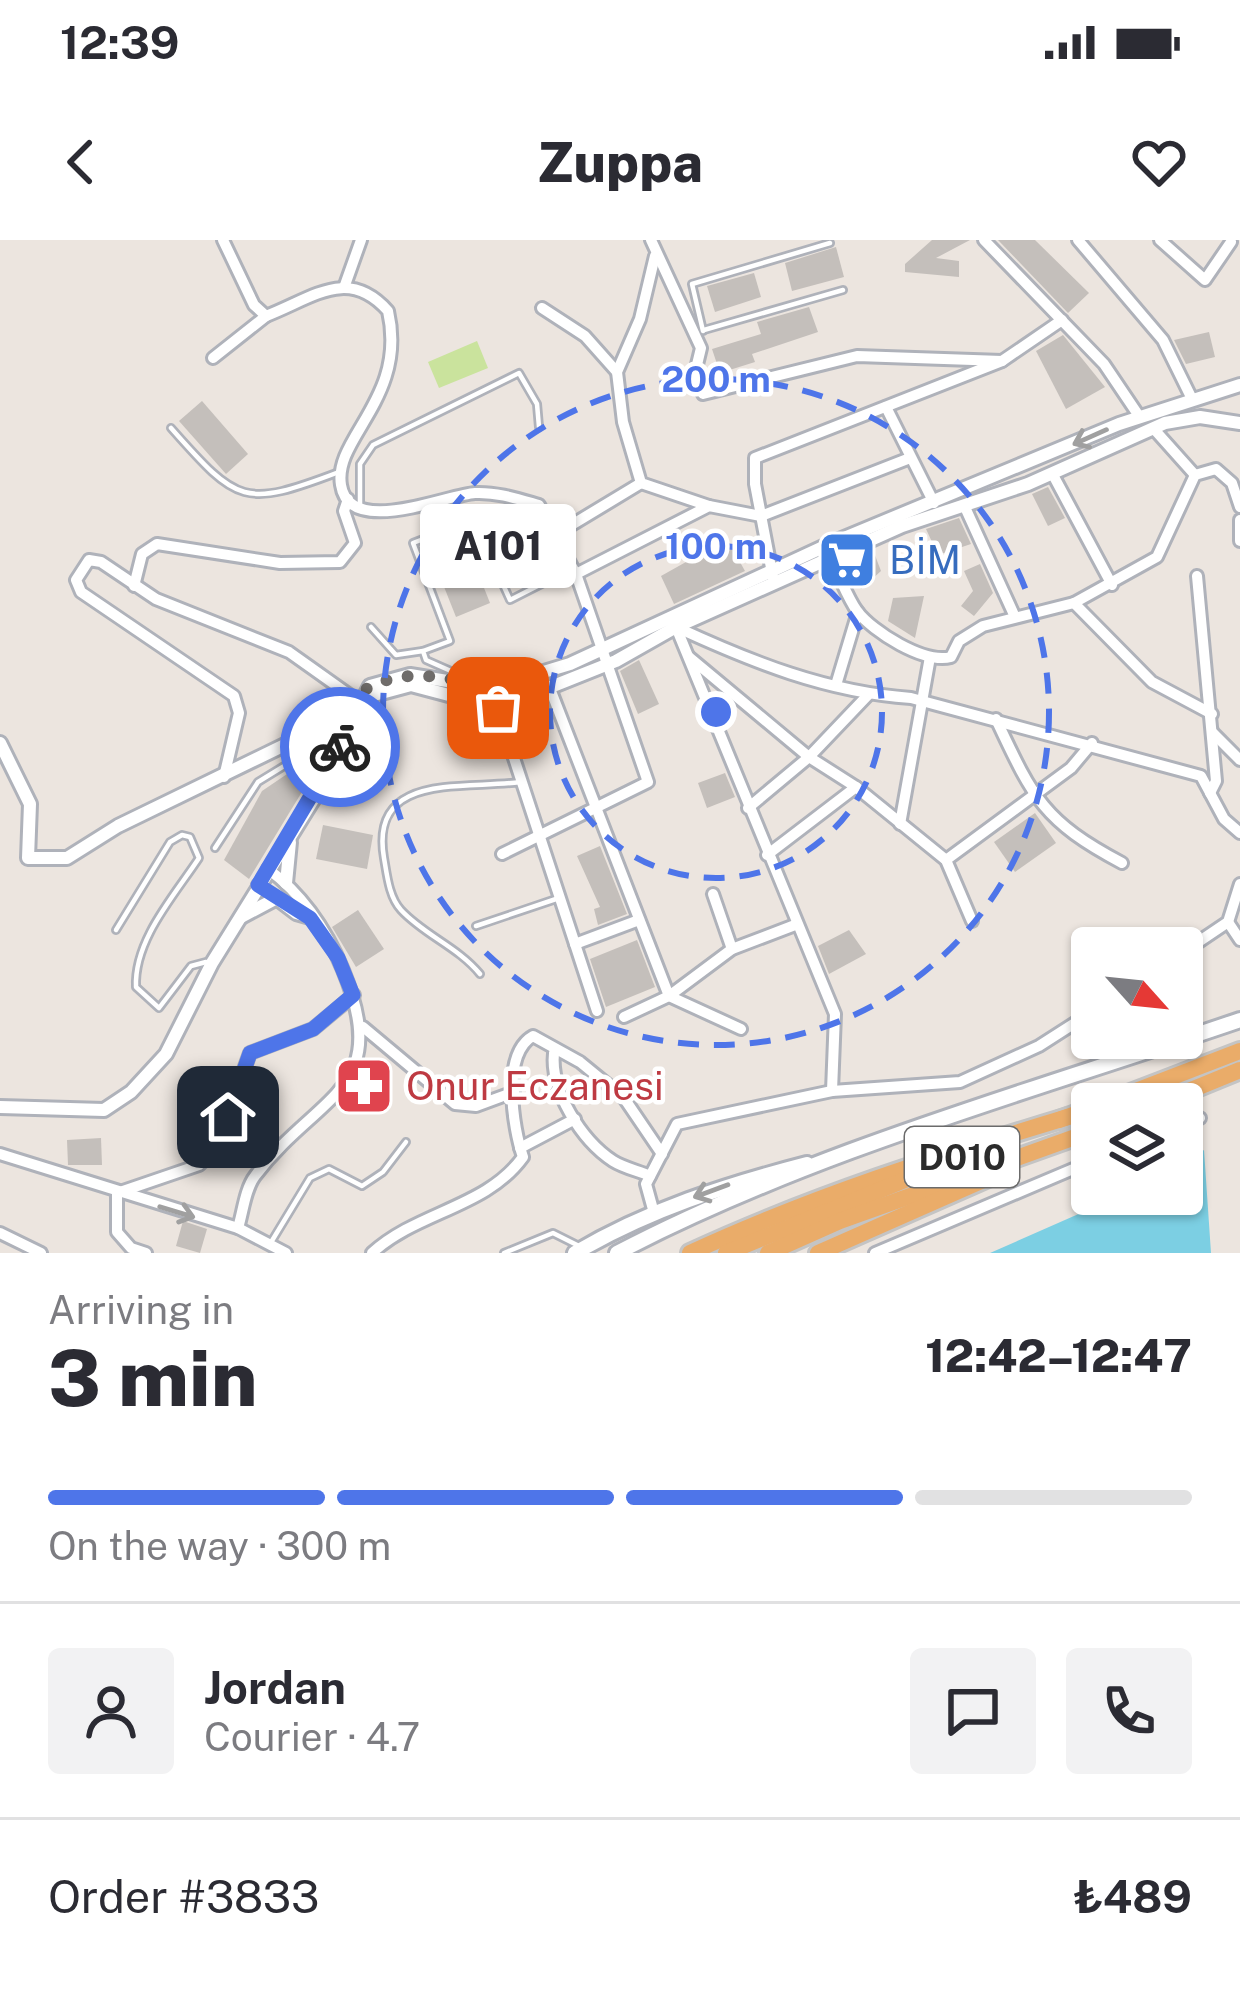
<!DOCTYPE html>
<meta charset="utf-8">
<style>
:root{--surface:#fff;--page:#f2f2f3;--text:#2b2b33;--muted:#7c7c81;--line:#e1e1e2;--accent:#4e75e9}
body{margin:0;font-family:"Public Sans",sans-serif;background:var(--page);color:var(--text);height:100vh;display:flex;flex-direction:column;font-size:45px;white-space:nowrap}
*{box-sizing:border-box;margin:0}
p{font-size:39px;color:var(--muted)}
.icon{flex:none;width:66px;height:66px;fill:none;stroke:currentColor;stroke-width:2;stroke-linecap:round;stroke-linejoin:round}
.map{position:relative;height:1013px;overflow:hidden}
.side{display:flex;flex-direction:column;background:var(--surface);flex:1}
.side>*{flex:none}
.needle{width:78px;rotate:117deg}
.controls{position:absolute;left:1071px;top:687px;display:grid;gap:24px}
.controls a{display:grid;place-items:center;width:132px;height:132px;border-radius:12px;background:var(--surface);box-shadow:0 3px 9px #0004;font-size:60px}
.pin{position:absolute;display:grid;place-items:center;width:102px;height:102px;color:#fff;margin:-51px;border-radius:24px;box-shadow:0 6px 18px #0006}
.courier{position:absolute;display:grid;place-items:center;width:120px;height:120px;margin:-60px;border:9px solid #4e75e9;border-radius:50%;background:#fff;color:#222;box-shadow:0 3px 15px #0007}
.bubble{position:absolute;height:84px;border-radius:12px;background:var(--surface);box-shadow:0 3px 9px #0004;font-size:39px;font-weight:800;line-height:84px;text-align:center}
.overview em{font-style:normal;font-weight:800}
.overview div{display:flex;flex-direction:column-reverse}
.overview{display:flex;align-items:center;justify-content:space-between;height:204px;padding:0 48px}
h1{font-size:78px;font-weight:800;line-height:90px}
.bar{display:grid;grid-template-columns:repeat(4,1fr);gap:18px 12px;align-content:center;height:144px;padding:0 48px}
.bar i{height:15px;border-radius:9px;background:var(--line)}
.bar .current{background:var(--accent)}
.bar p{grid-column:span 4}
.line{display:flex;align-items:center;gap:30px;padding:0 48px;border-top:3px solid var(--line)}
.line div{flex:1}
.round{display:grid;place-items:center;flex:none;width:126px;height:126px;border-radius:12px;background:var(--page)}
.status{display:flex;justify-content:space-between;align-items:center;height:84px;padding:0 60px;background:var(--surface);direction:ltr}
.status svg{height:33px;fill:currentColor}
header{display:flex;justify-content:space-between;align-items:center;height:156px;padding:0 48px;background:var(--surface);font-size:54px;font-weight:800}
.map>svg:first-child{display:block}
.pitch{fill:#cae39d}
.water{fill:#7ccfe3}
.building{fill:#c4bfbb}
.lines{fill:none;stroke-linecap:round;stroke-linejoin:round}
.service-casing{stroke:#afb2ba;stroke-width:10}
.minor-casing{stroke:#afb2ba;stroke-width:16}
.tertiary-casing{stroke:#afb2ba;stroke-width:18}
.secondary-casing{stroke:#afb2ba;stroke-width:20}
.trunk-casing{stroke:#c4c4c4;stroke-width:22}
.service{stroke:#fff;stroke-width:4.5}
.minor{stroke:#fff;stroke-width:10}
.tertiary{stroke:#fff;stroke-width:12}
.secondary{stroke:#fff;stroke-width:14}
.trunk{stroke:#eaac69;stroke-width:16}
.oneway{stroke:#a0a0a0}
.done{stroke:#6f6c6a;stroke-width:12;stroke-dasharray:0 21.6}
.route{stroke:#4e75e9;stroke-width:15}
.ring{fill:none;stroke:#4e75e9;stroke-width:6;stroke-dasharray:21 15}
.labels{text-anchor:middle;stroke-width:9;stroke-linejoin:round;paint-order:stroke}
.shield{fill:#fff;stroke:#6b6b6b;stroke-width:3}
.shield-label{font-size:36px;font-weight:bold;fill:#2b2b2b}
.shop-label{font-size:39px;fill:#366cbe;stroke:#fff;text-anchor:start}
.health-label{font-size:39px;fill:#be3a42;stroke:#fff;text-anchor:start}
.centre{fill:#4e75e9;stroke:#fff;stroke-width:6}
.ring-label{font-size:36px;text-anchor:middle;font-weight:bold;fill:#4e75e9;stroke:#fff;stroke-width:9;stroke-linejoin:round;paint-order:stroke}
</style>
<div class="status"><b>12:39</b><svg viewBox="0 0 49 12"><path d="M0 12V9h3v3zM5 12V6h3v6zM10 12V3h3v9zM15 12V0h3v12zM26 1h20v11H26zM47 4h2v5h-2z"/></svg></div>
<header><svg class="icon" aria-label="back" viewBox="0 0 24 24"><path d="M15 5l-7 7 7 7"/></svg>Zuppa<svg class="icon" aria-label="heart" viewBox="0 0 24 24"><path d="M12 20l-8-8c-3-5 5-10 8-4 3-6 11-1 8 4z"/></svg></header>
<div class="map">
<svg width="1240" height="1013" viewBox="0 0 1240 1013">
<rect width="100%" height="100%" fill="#ece5df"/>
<polygon class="pitch" points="477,101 488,128 439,148 428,122"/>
<polygon class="water" points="1204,910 1211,1013 990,1013 1124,954 1182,954 1182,923"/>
<g class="building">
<polygon points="932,0 970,0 936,18 959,21 959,37 905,32 905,24"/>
<polygon points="998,0 1035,0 1089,53 1068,73"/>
<polygon points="836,7 844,37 792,51 785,23"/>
<polygon points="754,33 761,57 715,72 707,46"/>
<polygon points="809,67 818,92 752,114 755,122 720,133 712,109 761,94 757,82"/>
<polygon points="1209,92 1215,117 1186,124 1174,100"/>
<polygon points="1063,95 1105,147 1066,169 1036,111"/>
<polygon points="202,161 248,214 226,234 179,181"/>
<polygon points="1048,247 1065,278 1048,286 1032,254"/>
<polygon points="959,278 971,304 938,315 926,289"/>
<polygon points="526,289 546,334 518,348 497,301"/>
<polygon points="463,295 490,363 456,377 429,309"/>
<polygon points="727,299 745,331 674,364 661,336"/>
<polygon points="873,310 881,331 861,349 844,324"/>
<polygon points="980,324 993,353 974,376 961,366 973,351 964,331"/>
<polygon points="924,356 915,398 888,381 893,358"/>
<polygon points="639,420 659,464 638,474 620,431"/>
<polygon points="293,530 307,533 308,542 249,639 224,620 262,551"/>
<polygon points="725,533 735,557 707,568 698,543"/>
<polygon points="1035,573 1056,603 1015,632 994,602"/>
<polygon points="323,585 373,595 367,629 316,619"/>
<polygon points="600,606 627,674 598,685 594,669 600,667 577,616"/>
<polygon points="358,670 384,709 356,727 332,687"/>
<polygon points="849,690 866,714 829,734 818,706"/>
<polygon points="637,700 655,747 606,767 590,719"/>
<polygon points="101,898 102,925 68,925 67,900"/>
<polygon points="183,981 207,989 200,1013 176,1006"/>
</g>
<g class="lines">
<g class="service-casing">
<g id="service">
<polyline points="704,90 843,50"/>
<polyline points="703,91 692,44 830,3"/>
<path d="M171,188C238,264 244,268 339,232"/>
<polyline points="360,266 360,224 373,205 519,133 537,164 539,187"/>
<polyline points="465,283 413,303 450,401 423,411 426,420 469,439"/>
<polyline points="492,320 510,360 573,328"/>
<polyline points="371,387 396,415 423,411"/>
<polyline points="215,608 258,542 315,507 329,490"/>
<polyline points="476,686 556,659"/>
<path d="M116,690L170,602L182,595L190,597L199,618C174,656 134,700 136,747L159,768L191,726L206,722"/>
<polyline points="1078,722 1092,732"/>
<path d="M480,734C458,707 424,695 401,670C389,657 387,635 384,618C369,531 465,550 520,542"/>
<polyline points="270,1004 310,938 329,929 362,946 383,932 406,902"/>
<polyline points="504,1013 553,993 577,1005"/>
</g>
</g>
<g class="minor-casing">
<g id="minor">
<path d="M223,0L254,65L266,76C313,58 348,26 388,71C408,158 333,198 341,245C349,298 446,255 475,253C497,252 518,259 539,265L576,334L648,542L502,614"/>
<polyline points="651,0 701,108 694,137 703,154 857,116 1002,121"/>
<polyline points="984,0 1104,124 1139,176"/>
<polyline points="1078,0 1163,100 1192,159"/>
<polyline points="1160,0 1205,40 1231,2"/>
<polyline points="655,16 640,79 617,132 623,182 641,243 709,266"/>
<polyline points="345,45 361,0"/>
<polyline points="542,68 585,96 617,132"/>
<polyline points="213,118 266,76"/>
<polyline points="886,167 934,263"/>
<polyline points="1153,188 1195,235"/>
<polyline points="1052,233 1112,345"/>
<polyline points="964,265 1015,377"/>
<polyline points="1240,280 1240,301"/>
<polyline points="555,295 641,243"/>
<path d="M830,319C839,334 847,357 857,371C873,392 924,424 951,417L959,401L983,386L1074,363L1157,317L1195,235L1216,229L1232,243L1240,267"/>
<polyline points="576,334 709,266 761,276 910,218"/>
<polyline points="1197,336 1216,541 1210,553"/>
<polyline points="773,338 755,244 755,218 1002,121 1062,80"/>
<polyline points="134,346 142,314 157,304 280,323 340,322 355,303 344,271 348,259"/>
<polyline points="1074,363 1152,442 1212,474"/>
<path d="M676,387C752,422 826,452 911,458L1201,536L1224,579L1240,593"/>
<polyline points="676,387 835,774 832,851"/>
<polyline points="689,417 809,517 856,547 767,615"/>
<polyline points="836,445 858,372"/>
<polyline points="549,446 669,756 741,789"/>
<polyline points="491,448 597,771"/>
<path d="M996,479C1033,558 1043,581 1122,623"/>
<polyline points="1213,493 1240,520"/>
<polyline points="224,537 239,473 234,456 81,352 76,340 89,320 101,322 156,359 289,412 358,461"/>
<polyline points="856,547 946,620 972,681"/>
<polyline points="748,568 809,517 868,455"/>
<polyline points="900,584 930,417"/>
<polyline points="946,620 1071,528 1092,503"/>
<polyline points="258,645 296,674 310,678"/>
<polyline points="713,654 732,709"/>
<polyline points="1228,682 1240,700"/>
<polyline points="575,704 639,680"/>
<polyline points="1182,713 1228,682 1240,644"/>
<polyline points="624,777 669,756 732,709 795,685"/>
<polyline points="363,787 455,864 476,866 514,852"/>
<path d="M554,813C550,850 581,900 613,921C624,928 639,931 650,936"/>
<polyline points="1182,885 1200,878"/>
<polyline points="520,908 575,879"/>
<polyline points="0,914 238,988 286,1013"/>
<polyline points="117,953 199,925 215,910 250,813 313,789 354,755"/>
<polyline points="117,953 117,992 131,1008 146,1013"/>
<polyline points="654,973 646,944 677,884 832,851 960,842 1039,806 1092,772"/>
<path d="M238,988C243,972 245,949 255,936C318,853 393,852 343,730C327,691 302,654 268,629"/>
<polyline points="0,993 41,1013"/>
<path d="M372,1013C418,971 486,968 523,917C513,888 501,814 533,796L580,822L624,858L662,914"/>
<polyline points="875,1013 1092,921"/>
</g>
</g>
<g class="tertiary-casing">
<g id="tertiary">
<polyline points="359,459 411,445 498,468 616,421 676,387 902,286 1028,244 1165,183 1200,177 1240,183"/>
<polyline points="0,503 30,564 28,618 67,618 118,586 332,482 350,481"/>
<polyline points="286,643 290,602"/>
<polyline points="241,677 275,659"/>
<polyline points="0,867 104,870 131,852 166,814 212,723 321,547 370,446 410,435 491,448 570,424 832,303 1119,184 1240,145"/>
</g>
</g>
<g class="secondary-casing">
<g id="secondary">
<path d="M575,1013C648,970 726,945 807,924"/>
<path d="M617,1013C812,911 1033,851 1240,780"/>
</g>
</g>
<g class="trunk-casing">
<g id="trunk">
<polyline points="1102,864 1240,811"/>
<polyline points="1157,864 1240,830"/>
<polyline points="1059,880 1092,868"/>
<path d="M690,1013C813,956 939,916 1068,877"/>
<polyline points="726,1013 934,928"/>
<polyline points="768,1013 840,981 1092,891"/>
<polyline points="818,1013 1004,931"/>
</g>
</g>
<use href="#service" class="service"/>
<use href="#minor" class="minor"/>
<use href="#tertiary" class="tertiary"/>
<use href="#secondary" class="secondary"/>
<use href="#trunk" class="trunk"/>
</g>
<defs><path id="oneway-shaft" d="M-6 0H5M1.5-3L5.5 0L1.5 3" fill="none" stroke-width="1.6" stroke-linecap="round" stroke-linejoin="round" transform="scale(3)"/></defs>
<g class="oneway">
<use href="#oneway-shaft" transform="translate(1090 197) rotate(156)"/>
<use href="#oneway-shaft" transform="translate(711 951) rotate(160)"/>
<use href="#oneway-shaft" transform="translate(177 972) rotate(17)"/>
</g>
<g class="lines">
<path class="done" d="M340,507L363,451C404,425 447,438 491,448L498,468"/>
<polyline class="route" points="228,877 250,813 313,789 353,755 338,718 310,678 258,645 340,507"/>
</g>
<g class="ring">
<circle cx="716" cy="472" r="166"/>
<circle cx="716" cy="472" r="333"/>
</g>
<defs>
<g id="supermarket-square" transform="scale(3)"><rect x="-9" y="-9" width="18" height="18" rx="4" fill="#3f7fe0" stroke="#fff"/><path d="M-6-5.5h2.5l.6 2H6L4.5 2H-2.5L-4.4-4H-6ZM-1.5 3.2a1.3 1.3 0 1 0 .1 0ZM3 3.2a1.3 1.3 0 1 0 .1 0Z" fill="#fff"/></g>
<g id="pharmacy-square" transform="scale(3)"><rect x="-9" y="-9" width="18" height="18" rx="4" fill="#e0444e" stroke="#fff"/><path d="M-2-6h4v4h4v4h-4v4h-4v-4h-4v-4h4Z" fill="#fff"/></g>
</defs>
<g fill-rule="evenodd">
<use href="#supermarket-square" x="847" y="320"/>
<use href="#pharmacy-square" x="364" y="846"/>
</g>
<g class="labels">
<rect class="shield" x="905" y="887" width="114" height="60" rx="9"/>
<g class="shield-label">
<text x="962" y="930">D010</text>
</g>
<g class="shop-label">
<text x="889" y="334">BİM</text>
</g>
<g class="health-label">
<text x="406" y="860">Onur Eczanesi</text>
</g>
</g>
<circle cx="716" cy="472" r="18" class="centre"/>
<g class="ring-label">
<text x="716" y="152">200 m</text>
<text x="716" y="319">100 m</text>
</g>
</svg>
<div class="controls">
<a><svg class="needle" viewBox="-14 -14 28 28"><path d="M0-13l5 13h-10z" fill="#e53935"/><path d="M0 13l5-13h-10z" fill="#7c7c81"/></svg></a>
<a><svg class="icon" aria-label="layers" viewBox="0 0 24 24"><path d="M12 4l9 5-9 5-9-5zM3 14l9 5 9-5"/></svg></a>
</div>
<div class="pin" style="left:498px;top:468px;background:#ea580c"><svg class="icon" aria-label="bag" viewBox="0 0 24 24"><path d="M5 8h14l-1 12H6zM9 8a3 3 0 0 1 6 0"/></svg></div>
<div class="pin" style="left:228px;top:877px;background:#1f2937"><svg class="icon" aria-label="home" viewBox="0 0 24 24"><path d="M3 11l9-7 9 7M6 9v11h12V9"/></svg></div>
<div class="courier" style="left:340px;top:507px"><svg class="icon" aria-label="bike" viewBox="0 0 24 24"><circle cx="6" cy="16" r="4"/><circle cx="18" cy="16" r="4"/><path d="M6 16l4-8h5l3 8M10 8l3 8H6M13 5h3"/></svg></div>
<div class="bubble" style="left:420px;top:264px;width:156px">A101</div>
</div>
<section class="side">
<div class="overview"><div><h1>3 min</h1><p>Arriving in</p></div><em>12:42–12:47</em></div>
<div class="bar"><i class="current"></i><i class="current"></i><i class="current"></i><i></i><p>On the way · 300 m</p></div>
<div class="line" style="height:216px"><a class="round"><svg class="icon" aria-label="person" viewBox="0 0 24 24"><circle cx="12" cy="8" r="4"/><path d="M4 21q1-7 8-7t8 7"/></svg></a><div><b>Jordan</b><p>Courier · 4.7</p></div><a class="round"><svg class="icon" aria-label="chat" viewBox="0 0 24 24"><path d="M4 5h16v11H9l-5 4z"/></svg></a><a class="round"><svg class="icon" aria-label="phone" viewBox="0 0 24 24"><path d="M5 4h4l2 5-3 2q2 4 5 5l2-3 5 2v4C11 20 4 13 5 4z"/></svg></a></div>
<div class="line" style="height:156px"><div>Order #3833</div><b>₺489</b></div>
</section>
